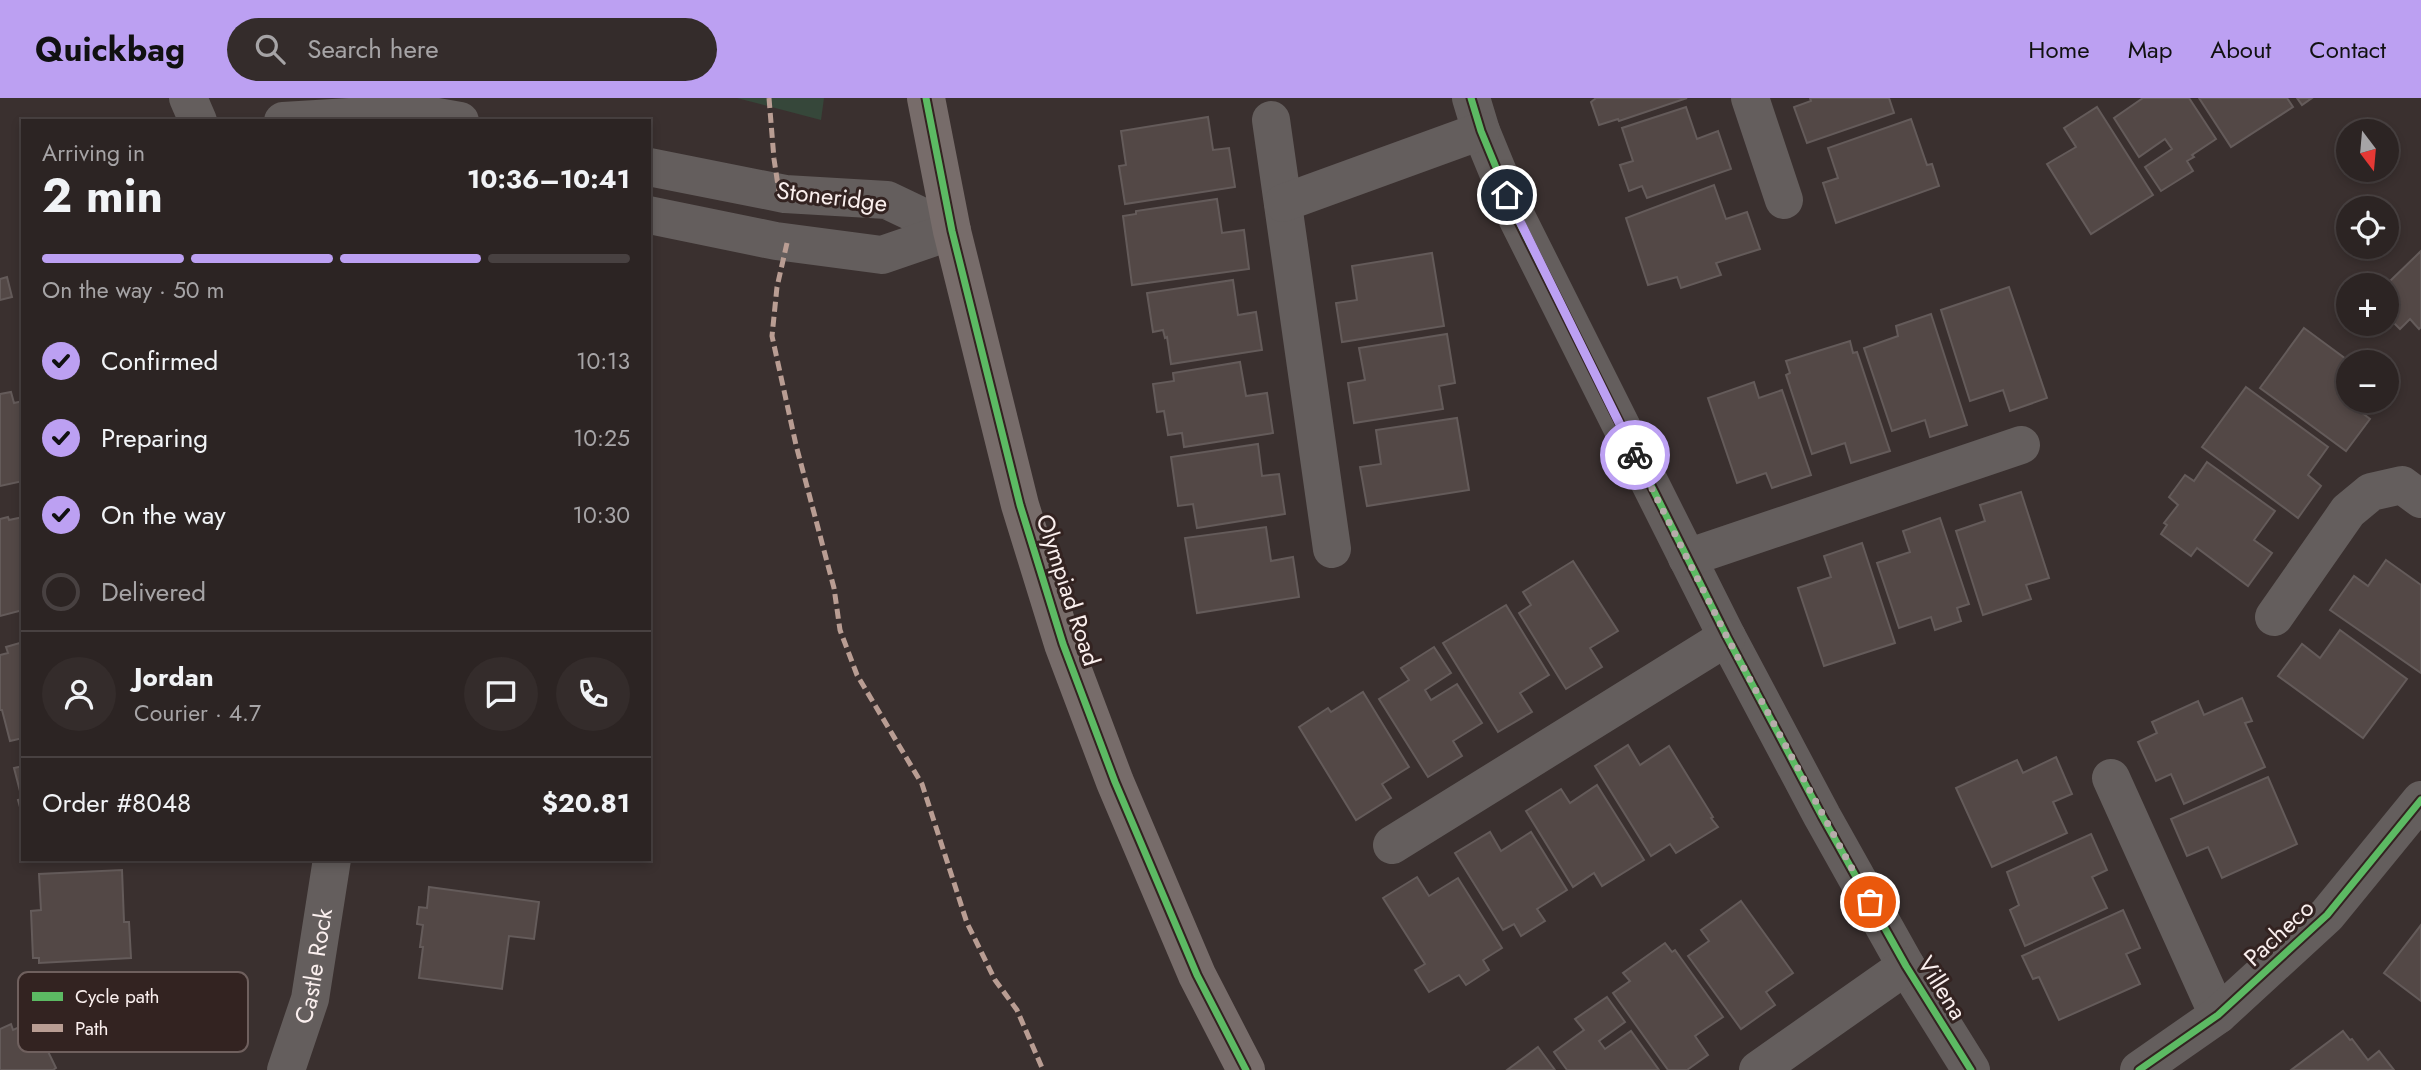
<!DOCTYPE html>
<meta charset="utf-8">
<style>
:root{--surface:#2c2423;--page:#342c2b;--text:#f1f3f6;--muted:#a6a4a6;--line:#484141;--accent:#bca0f2}
body{margin:0;font-family:Jost,sans-serif;background:var(--page);color:var(--text);height:100vh;display:flex;flex-direction:column;font-size:26px;white-space:nowrap}
*{box-sizing:border-box;margin:0}
p{font-size:23px;color:var(--muted)}
.icon{flex:none;width:38px;height:38px;fill:none;stroke:currentColor;stroke-width:2;stroke-linecap:round;stroke-linejoin:round}
.map{position:relative;flex:1;overflow:hidden}
.side{position:absolute;left:21px;top:21px;width:630px;height:742px;display:flex;flex-direction:column;background:var(--surface);border-radius:0px;box-shadow:0 4px 10px #0003,0 0 0 2px var(--line)}
.side>*{flex:none}
.needle{width:46px;rotate:164deg}
.controls{position:absolute;left:2336px;top:21px;display:grid;gap:14px}
.controls a{display:grid;place-items:center;width:63px;height:63px;border-radius:50%;background:var(--surface);box-shadow:0 4px 10px #0003,0 0 0 2px var(--line);font-size:35px}
.pin{position:absolute;display:grid;place-items:center;width:60px;height:60px;color:#fff;margin:-30px;border:4px solid #fff;border-radius:50%;box-shadow:0 2px 7px #0007}
.courier{position:absolute;display:grid;place-items:center;width:70px;height:70px;margin:-35px;border:5px solid #bca0f2;border-radius:50%;background:#fff;color:#222;box-shadow:0 2px 9px #0007}
.overview em{font-style:normal;font-weight:700}
.overview div{display:flex;flex-direction:column-reverse}
.overview{display:flex;align-items:center;justify-content:space-between;height:119px;padding:0 21px}
h1{font-size:46px;font-weight:700;line-height:52px}
.bar{display:grid;grid-template-columns:repeat(4,1fr);gap:10px 7px;align-content:center;height:84px;padding:0 21px}
.bar i{height:9px;border-radius:5px;background:var(--line)}
.bar .on{background:var(--accent)}
.bar p{grid-column:span 4}
.line{display:flex;align-items:center;gap:18px;padding:0 21px;border-top:2px solid var(--line)}
.line div{flex:1}
.round{display:grid;place-items:center;flex:none;width:74px;height:74px;border-radius:37px;background:var(--page)}
ol{padding:0 21px;list-style:none}
li{display:flex;align-items:center;gap:21px;height:77px}
li p{margin-inline-start:auto}
li .icon{padding:7px;border-radius:50%;background:var(--accent);color:#111;stroke-width:4}
li:last-child{color:var(--muted)}
li i{width:38px;height:38px;border:4px solid var(--line);border-radius:50%}
header{display:flex;align-items:center;gap:42px;box-sizing:border-box;height:98px;padding:0 35px;background:var(--accent);color:#111}
header strong{font-size:33px}
nav{display:flex;gap:38px;margin-inline-start:auto;font-size:24px}
.search{width:490px;height:63px;background:var(--page);display:flex;align-items:center;gap:18px;box-sizing:border-box;padding:0 24px;border-radius:38px;color:var(--muted);font-size:26px}
.map>svg:first-child{display:block}
.green{fill:#36473a}
.building{fill:#534846;stroke:#645b5a;stroke-width:2}
.lines{fill:none;stroke-linecap:round;stroke-linejoin:round}
.minor{stroke:#645e5d;stroke-width:38}
.major{stroke:#776c6a;stroke-width:38}
.quiet{stroke:#b99d93;stroke-width:5;stroke-dasharray:10 5;stroke-linecap:butt}
.cycleway-casing{stroke:#332321;stroke-width:11}
.cycleway{stroke:#5cba63;stroke-width:7}
.done{stroke:#b7acab;stroke-width:7;stroke-dasharray:0 12.6}
.route{stroke:#bca0f2;stroke-width:9}
.labels{text-anchor:middle;stroke-width:6;stroke-linejoin:round;paint-order:stroke}
.street-label{font-size:24px;fill:#faefee;stroke:#332321}
.key{fill:#332321;stroke:#6f605e;stroke-width:2}
.key-label{font-size:19px;fill:#faefee}
</style>
<header>
<strong>Quickbag</strong>
<div class="search"><svg class="icon" aria-label="search" viewBox="0 0 24 24"><circle cx="10" cy="10" r="6"/><path d="M15 15l6 6"/></svg>Search here</div>
<nav><a>Home</a><a>Map</a><a>About</a><a>Contact</a></nav>
</header>
<div class="map">
<svg width="2421" height="972" viewBox="0 0 2421 972">
<rect width="100%" height="100%" fill="#3a302f"/>
<polygon class="green" points="737,0 824,0 821,22"/>
<g class="building">
<polygon points="1596,0 1687,0 1619,23 1618,21 1599,27 1591,4"/>
<polygon points="1810,0 1889,0 1894,15 1807,45 1794,9 1811,3"/>
<polygon points="2143,0 2189,0 2216,41 2192,57 2194,59 2187,63 2193,73 2161,93 2145,69 2172,51 2165,41 2139,59 2114,20"/>
<polygon points="2199,0 2287,0 2293,9 2231,49"/>
<polygon points="2297,0 2312,0 2302,7"/>
<polygon points="1686,9 1697,41 1718,33 1731,71 1647,100 1642,88 1629,93 1620,67 1633,63 1622,30"/>
<polygon points="2097,9 2153,97 2091,136 2047,66 2076,49 2064,30"/>
<polygon points="1208,19 1213,52 1229,50 1235,89 1125,106 1119,68 1126,67 1121,33"/>
<polygon points="1911,21 1927,67 1932,66 1939,88 1836,125 1823,85 1838,80 1828,50"/>
<polygon points="1714,87 1726,121 1747,114 1760,151 1716,165 1721,177 1681,190 1677,179 1648,187 1626,120"/>
<polygon points="1217,101 1222,135 1244,132 1249,171 1132,187 1123,118 1136,116 1136,113"/>
<polygon points="2421,153 2421,229 2419,231 2410,221 2400,231 2387,218 2387,204 2390,201 2387,199 2386,187"/>
<polygon points="1432,155 1444,228 1342,244 1336,205 1357,202 1352,168"/>
<polygon points="7,179 12,199 0,202 0,181"/>
<polygon points="1233,182 1238,217 1256,214 1262,252 1171,266 1167,239 1165,240 1163,232 1153,234 1147,195"/>
<polygon points="2009,189 2047,300 2010,313 2003,292 1970,303 1941,212"/>
<polygon points="1931,216 1967,327 1930,339 1925,322 1892,333 1864,250 1898,238 1896,228"/>
<polygon points="2304,230 2350,264 2348,303 2355,303 2352,307 2370,321 2346,353 2260,290"/>
<polygon points="1447,236 1455,285 1439,288 1443,311 1354,325 1348,285 1365,282 1359,250"/>
<polygon points="1850,243 1853,255 1857,254 1890,353 1851,365 1845,345 1812,356 1786,277 1790,275 1786,263"/>
<polygon points="1240,264 1246,298 1267,295 1273,335 1184,349 1182,335 1168,337 1164,313 1157,314 1153,286 1174,283 1173,275"/>
<polygon points="1754,284 1759,300 1782,292 1811,377 1772,390 1766,375 1737,385 1708,300"/>
<polygon points="2246,289 2328,349 2308,377 2321,388 2298,420 2202,349"/>
<polygon points="11,294 14,305 23,303 23,383 0,388 0,296"/>
<polygon points="1457,320 1469,392 1367,408 1360,369 1381,366 1376,332"/>
<polygon points="1258,346 1262,378 1279,376 1285,416 1197,430 1193,406 1178,408 1171,359"/>
<polygon points="2207,364 2275,413 2254,442 2272,455 2248,488 2197,450 2191,458 2161,436 2167,427 2164,425 2178,407 2169,399 2185,377 2194,383"/>
<polygon points="2021,394 2049,480 2026,487 2031,501 1983,517 1956,433 1985,423 1980,407"/>
<polygon points="8,419 9,422 23,419 23,512 0,518 0,421"/>
<polygon points="1940,420 1969,506 1957,510 1961,523 1935,532 1931,519 1899,530 1877,465 1910,454 1903,433"/>
<polygon points="1266,429 1271,463 1293,459 1299,499 1197,515 1185,440"/>
<polygon points="1862,445 1895,545 1824,568 1798,490 1831,479 1824,458"/>
<polygon points="2386,462 2421,487 2421,575 2330,512 2354,478 2368,488"/>
<polygon points="1573,463 1618,533 1590,550 1602,569 1566,591 1519,515 1531,507 1523,494"/>
<polygon points="1506,507 1549,577 1520,595 1532,614 1498,634 1443,545"/>
<polygon points="2340,532 2407,581 2363,640 2278,578 2302,546 2320,560"/>
<polygon points="23,544 23,640 10,643 2,612 0,612 0,557 8,555 6,549"/>
<polygon points="1434,549 1451,575 1425,592 1431,602 1457,586 1482,625 1453,643 1462,658 1428,679 1379,601 1409,582 1401,570"/>
<polygon points="1363,594 1409,669 1382,686 1391,700 1356,722 1299,629 1328,610 1331,614"/>
<polygon points="2242,600 2252,623 2245,625 2265,669 2184,706 2171,676 2156,683 2138,644 2157,635 2152,624 2198,603 2204,617"/>
<polygon points="1628,647 1640,667 1669,648 1713,719 1711,720 1718,729 1676,755 1670,746 1651,758 1595,668"/>
<polygon points="2056,659 2072,696 2053,704 2067,735 1992,769 1956,690 2017,662 2023,675"/>
<polygon points="23,668 23,720 18,702 22,701 14,670"/>
<polygon points="2268,679 2297,746 2222,780 2208,749 2187,758 2171,721"/>
<polygon points="1597,687 1644,762 1602,788 1594,775 1573,789 1526,713 1561,691 1570,705"/>
<polygon points="1490,734 1501,753 1531,734 1567,792 1537,811 1545,823 1521,838 1514,826 1503,832 1455,755"/>
<polygon points="2091,736 2107,772 2092,779 2107,810 2025,848 2010,812 2019,807 2007,774"/>
<polygon points="122,772 124,824 129,824 131,860 39,865 39,860 33,860 31,813 41,812 39,776"/>
<polygon points="1417,779 1429,798 1458,780 1502,850 1483,862 1489,872 1466,887 1459,877 1429,894 1415,872 1425,866 1383,800"/>
<polygon points="429,789 539,804 534,841 509,838 502,891 419,880 423,849 420,849 423,827 417,826 419,809 427,810"/>
<polygon points="1741,803 1793,875 1766,894 1775,907 1741,931 1688,858 1709,843 1701,832"/>
<polygon points="2123,812 2140,850 2126,856 2140,886 2059,922 2039,879 2033,881 2022,858"/>
<polygon points="2421,827 2421,903 2384,875"/>
<polygon points="1665,845 1672,854 1675,852 1723,919 1695,938 1708,957 1687,972 1668,972 1613,895 1630,883 1623,875"/>
<polygon points="1607,899 1625,924 1599,943 1605,951 1631,933 1659,972 1567,972 1554,954 1584,932 1575,921"/>
<polygon points="11,926 13,932 24,927 34,932 38,941 41,939 56,970 53,972 0,972 0,931"/>
<polygon points="2343,933 2350,942 2352,941 2368,962 2379,953 2394,972 2291,972"/>
<polygon points="1538,949 1555,972 1507,972"/>
</g>
<g class="lines">
<g class="minor">
<polyline points="188,0 198,23"/>
<polyline points="1471,0 1481,33 1516,118 1727,539 1822,718 1906,868 1971,972"/>
<polyline points="1750,0 1784,102"/>
<polyline points="1271,22 1332,451"/>
<polyline points="283,23 415,15 460,23"/>
<polyline points="649,69 785,96 887,102 952,133"/>
<polyline points="1283,105 1481,33"/>
<polyline points="649,117 776,143 882,157 952,133"/>
<polyline points="1687,460 2021,347"/>
<polyline points="2274,519 2348,413 2371,394 2402,387 2421,401"/>
<polyline points="2111,680 2218,917"/>
<polyline points="1392,747 1727,539"/>
<path id="s1" d="M286,972L310,901L332,761"/>
<polyline points="1758,972 1906,868"/>
<polyline points="2139,972 2218,917 2327,817 2421,702"/>
</g>
<polyline class="major" points="926,0 952,133 1020,407 1063,546 1115,684 1197,877 1246,972"/>
<g class="quiet">
<polyline points="769,0 774,61 779,94"/>
<polyline points="787,145 777,189 772,238 796,347 834,490 840,532 857,577 922,686 967,825 995,882 1017,912 1043,972"/>
</g>
<g class="cycleway-casing">
<g id="cycleway">
<polyline points="926,0 952,133 1020,407 1063,546 1115,684 1197,877 1246,972"/>
<polyline points="1471,0 1481,33 1516,118 1727,539 1822,718 1906,868 1971,972"/>
<polyline points="2139,972 2218,917 2327,817 2421,702"/>
</g>
</g>
<use href="#cycleway" class="cycleway"/>
</g>
<g class="lines">
<polyline class="done" points="1635,357 1727,539 1870,804"/>
<polyline class="route" points="1507,97 1635,357"/>
</g>
<g class="labels">
<g class="street-label">
<text transform="translate(832 99) rotate(7)" y="8">Stoneridge</text>
<text transform="translate(1068 492) rotate(72)" y="8">Olympiad Road</text>
<text transform="translate(2279 835) rotate(-43)" y="8">Pacheco</text>
<text dy="8" stroke="none"><textPath href="#s1" startOffset="108">Castle Rock</textPath></text>
<text transform="translate(1942 890) rotate(58)" y="8">Villena</text>
</g>
</g>
<rect x="18" y="874" width="230" height="80" rx="10" class="key"/>
<rect x="32" y="894" width="31" height="9" fill="#5cba63"/>
<rect x="32" y="926" width="31" height="8" fill="#b99d93"/>
<g class="key-label">
<text x="75" y="905">Cycle path</text>
<text x="75" y="937">Path</text>
</g>
</svg>
<div class="controls">
<a><svg class="needle" viewBox="-14 -14 28 28"><path d="M0-13l5 13h-10z" fill="#e53935"/><path d="M0 13l5-13h-10z" fill="#a6a4a6"/></svg></a>
<a><svg class="icon" aria-label="locate" viewBox="0 0 24 24"><circle cx="12" cy="12" r="6"/><path d="M12 2v4M12 18v4M2 12h4M18 12h4"/></svg></a>
<a>+</a>
<a>−</a>
</div>
<div class="pin" style="left:1870px;top:804px;background:#ea580c"><svg class="icon" aria-label="bag" viewBox="0 0 24 24"><path d="M5 8h14l-1 12H6zM9 8a3 3 0 0 1 6 0"/></svg></div>
<div class="pin" style="left:1507px;top:97px;background:#1f2937"><svg class="icon" aria-label="home" viewBox="0 0 24 24"><path d="M3 11l9-7 9 7M6 9v11h12V9"/></svg></div>
<div class="courier" style="left:1635px;top:357px"><svg class="icon" aria-label="bike" viewBox="0 0 24 24"><circle cx="6" cy="16" r="4"/><circle cx="18" cy="16" r="4"/><path d="M6 16l4-8h5l3 8M10 8l3 8H6M13 5h3"/></svg></div>
<section class="side">
<div class="overview"><div><h1>2 min</h1><p>Arriving in</p></div><em>10:36–10:41</em></div>
<div class="bar"><i class="on"></i><i class="on"></i><i class="on"></i><i></i><p>On the way · 50 m</p></div>
<ol>
<li><svg class="icon" aria-label="check" viewBox="0 0 24 24"><path d="M5 12l5 5 9-10"/></svg>Confirmed<p>10:13</p></li>
<li><svg class="icon" aria-label="check" viewBox="0 0 24 24"><path d="M5 12l5 5 9-10"/></svg>Preparing<p>10:25</p></li>
<li><svg class="icon" aria-label="check" viewBox="0 0 24 24"><path d="M5 12l5 5 9-10"/></svg>On the way<p>10:30</p></li>
<li><i></i>Delivered</li>
</ol>
<div class="line" style="height:126px"><a class="round"><svg class="icon" aria-label="person" viewBox="0 0 24 24"><circle cx="12" cy="8" r="4"/><path d="M4 21q1-7 8-7t8 7"/></svg></a><div><b>Jordan</b><p>Courier · 4.7</p></div><a class="round"><svg class="icon" aria-label="chat" viewBox="0 0 24 24"><path d="M4 5h16v11H9l-5 4z"/></svg></a><a class="round"><svg class="icon" aria-label="phone" viewBox="0 0 24 24"><path d="M5 4h4l2 5-3 2q2 4 5 5l2-3 5 2v4C11 20 4 13 5 4z"/></svg></a></div>
<div class="line" style="height:91px"><div>Order #8048</div><b>$20.81</b></div>
</section>
</div>
